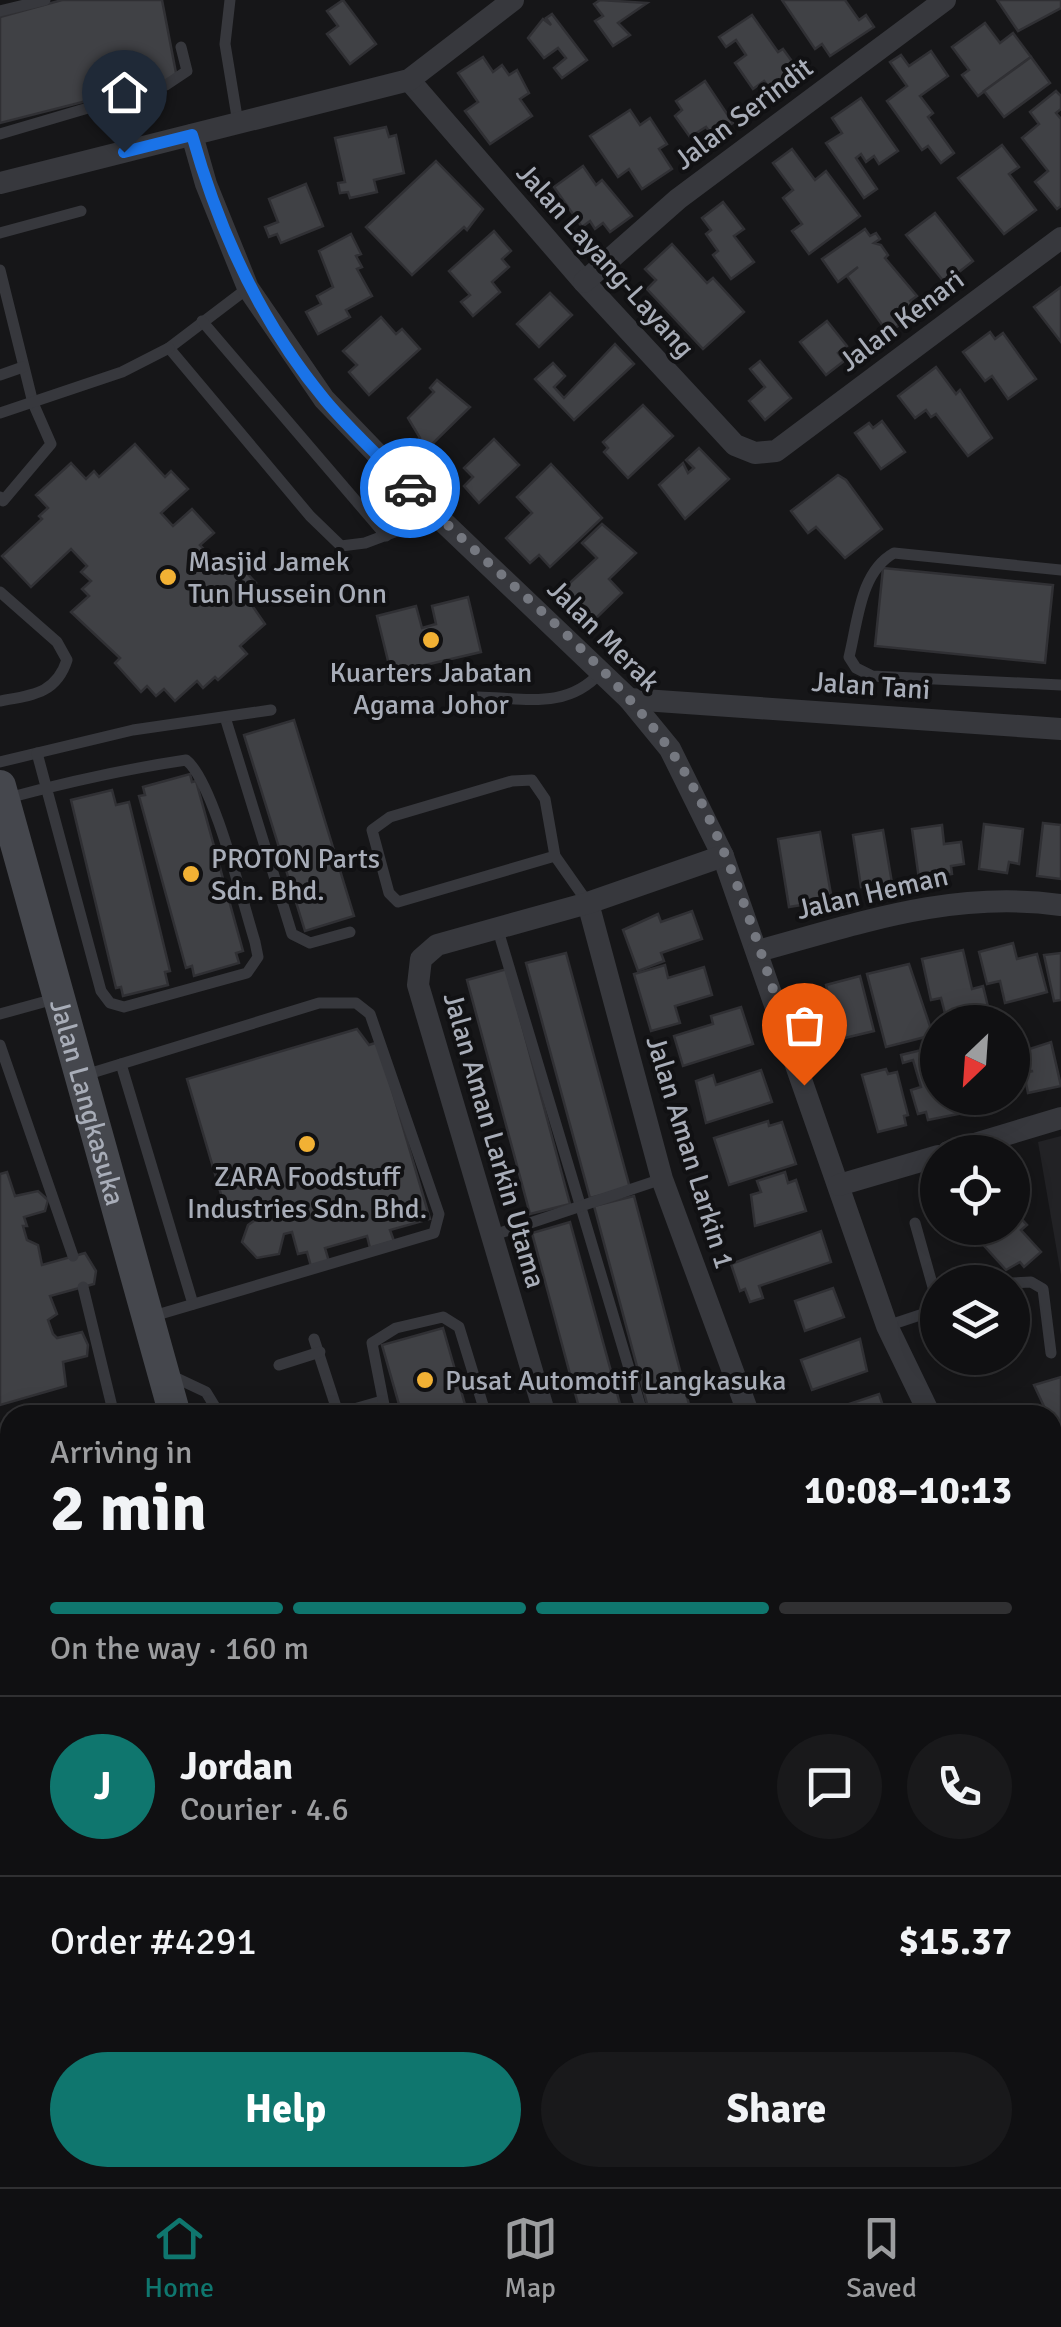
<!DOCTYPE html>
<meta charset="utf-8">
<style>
:root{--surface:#101012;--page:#19191b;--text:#f1f3f6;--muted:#9c9d9f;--line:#303032;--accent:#0f766e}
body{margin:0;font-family:Signika,sans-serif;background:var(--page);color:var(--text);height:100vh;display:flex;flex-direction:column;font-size:38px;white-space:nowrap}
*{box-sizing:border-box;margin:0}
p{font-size:32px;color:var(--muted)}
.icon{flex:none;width:55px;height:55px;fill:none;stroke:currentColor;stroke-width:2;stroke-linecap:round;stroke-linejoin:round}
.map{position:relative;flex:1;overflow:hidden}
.side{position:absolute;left:0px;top:1405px;width:1062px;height:782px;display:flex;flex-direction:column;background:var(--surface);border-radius:30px 30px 0 0;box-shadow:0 5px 25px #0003,0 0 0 2px var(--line)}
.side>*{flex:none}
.needle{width:65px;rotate:205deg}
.buttons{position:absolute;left:920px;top:1005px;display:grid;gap:20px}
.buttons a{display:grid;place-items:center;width:110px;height:110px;border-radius:50%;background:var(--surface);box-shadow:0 5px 25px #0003,0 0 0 2px var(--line);font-size:50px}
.pin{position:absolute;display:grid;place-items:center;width:85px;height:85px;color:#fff;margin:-102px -42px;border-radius:50% 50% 50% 0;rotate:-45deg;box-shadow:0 0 10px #0007}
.pin .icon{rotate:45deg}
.courier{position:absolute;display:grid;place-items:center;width:100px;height:100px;margin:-50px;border:8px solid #1a73e8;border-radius:50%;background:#fff;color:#222;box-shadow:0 2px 12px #0007}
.head em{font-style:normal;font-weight:700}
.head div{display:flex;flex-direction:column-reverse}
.head{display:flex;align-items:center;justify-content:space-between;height:170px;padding:0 50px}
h1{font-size:65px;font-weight:700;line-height:75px}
.bar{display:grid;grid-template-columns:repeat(4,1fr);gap:15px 10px;align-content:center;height:120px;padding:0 50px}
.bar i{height:12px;border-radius:8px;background:var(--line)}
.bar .active{background:var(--accent)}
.bar p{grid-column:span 4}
.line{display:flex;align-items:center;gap:25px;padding:0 50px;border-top:2px solid var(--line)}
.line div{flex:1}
.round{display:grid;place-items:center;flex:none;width:105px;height:105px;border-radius:52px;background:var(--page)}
.primary-button{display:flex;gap:20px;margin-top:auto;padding:20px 50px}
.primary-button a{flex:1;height:115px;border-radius:60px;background:var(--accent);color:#fff;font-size:40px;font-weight:700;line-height:115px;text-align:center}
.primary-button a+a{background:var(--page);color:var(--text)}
.menu{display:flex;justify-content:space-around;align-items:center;height:140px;border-top:2px solid var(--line);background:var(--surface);font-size:28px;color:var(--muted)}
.menu a{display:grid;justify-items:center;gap:5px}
.menu .active{color:var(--accent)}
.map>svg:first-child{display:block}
.built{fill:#222225}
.building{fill:#404145;stroke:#303034;stroke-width:2.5}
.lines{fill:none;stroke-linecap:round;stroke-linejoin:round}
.service{stroke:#37383d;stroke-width:11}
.minor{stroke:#37383d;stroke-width:22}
.tertiary{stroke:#37383d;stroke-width:28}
.secondary{stroke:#45474d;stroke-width:32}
.done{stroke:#757880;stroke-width:10;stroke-dasharray:0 18}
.route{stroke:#1a73e8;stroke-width:12}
.poi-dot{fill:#f2b134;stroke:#111113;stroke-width:4}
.labels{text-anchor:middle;stroke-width:8;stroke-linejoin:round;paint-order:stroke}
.street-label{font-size:28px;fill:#a8adb8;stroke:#111113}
.poi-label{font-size:28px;fill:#a8adb8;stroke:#111113;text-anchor:start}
</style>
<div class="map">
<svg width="1061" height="2187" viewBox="0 0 1061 2187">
<rect width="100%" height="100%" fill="#161618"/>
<g class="built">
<polygon points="1061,1136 1061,1275 1038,1142"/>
<polygon points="10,1542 10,2178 651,2178 648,2187 0,2187 0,1545"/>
</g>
<g class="building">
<polygon points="62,0 162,0 177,78 0,123 0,17"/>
<polygon points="343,0 376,44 350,64 327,34 338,26 327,11"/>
<polygon points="600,0 647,3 618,23 630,35 613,46 595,21 603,16 594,4"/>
<polygon points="782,0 845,0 859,20 866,15 874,27 830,56 822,44 815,49"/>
<polygon points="997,0 1061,0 1061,8 1018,31"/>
<polygon points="552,14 587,60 562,78 554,68 566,58 558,48 544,58 528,38 543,19 551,25 546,18"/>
<polygon points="752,15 778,52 783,49 799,71 771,90 764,81 753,89 735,63 746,55 736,40 726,47 719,37"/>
<polygon points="985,23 1000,43 1013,33 1031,57 978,96 962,75 969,70 952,47"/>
<polygon points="931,51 948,76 920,96 933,113 928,117 954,153 941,163 928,146 922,150 887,101 907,86 890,62 901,55 909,66"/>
<polygon points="483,57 493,72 502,65 509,75 517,70 529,93 520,99 532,116 490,144 465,111 478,102 458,73"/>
<polygon points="1031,57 1050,83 1004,117 984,91"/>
<polygon points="705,81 733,123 713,136 706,127 690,137 675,116 682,110 676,101"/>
<polygon points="1056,91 1061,96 1061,109 1056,113 1061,119 1061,206 1057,209 1035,182 1048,171 1022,138 1039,124 1030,112"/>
<polygon points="861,98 898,151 879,164 874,156 866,162 861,154 856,158 877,189 864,198 826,143 842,133 832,118"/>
<polygon points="630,110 640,125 650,118 667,144 659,149 672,169 642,189 629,169 618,177 590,136"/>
<polygon points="386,127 389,137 396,135 404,173 374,180 377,192 350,198 348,192 340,193 338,183 345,182 335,138"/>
<polygon points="1002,145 1019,167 1009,174 1036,210 1004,234 958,178"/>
<polygon points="792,149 815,180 826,171 860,216 809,254 792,231 802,224 783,198 793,190 773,163"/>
<polygon points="436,161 483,209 467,230 464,227 412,275 366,227"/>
<polygon points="583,166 596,185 602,180 632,216 610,232 603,223 595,229 590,221 582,227 554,187"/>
<polygon points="306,184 323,226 281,243 277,234 269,237 265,227 278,222 269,199"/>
<polygon points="723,202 744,229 734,236 754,262 731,279 713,255 718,251 706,234 711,230 702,218"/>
<polygon points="935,213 973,261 945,283 906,235"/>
<polygon points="865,229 870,236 876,233 880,239 874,243 881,245 888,255 885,258 917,296 910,301 918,312 888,333 847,276 858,267 838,282 822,259"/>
<polygon points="494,231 511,251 502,259 509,267 492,282 500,292 473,316 461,302 470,295 449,271"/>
<polygon points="351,234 361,254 356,256 362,267 357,269 372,296 346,310 350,317 318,334 306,312 321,304 317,296 333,287 319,251"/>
<polygon points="672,244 707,283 713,278 744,312 703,349 647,289 656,280 645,269"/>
<polygon points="1061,287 1061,342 1034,307"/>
<polygon points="550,293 572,315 539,347 517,324"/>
<polygon points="381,317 396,334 402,329 420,349 369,395 349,372 357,365 343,351"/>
<polygon points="827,321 847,346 838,353 844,361 826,375 800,342"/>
<polygon points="990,332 995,339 1003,333 1036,379 1008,399 992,376 985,381 963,352"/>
<polygon points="615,344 634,364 574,420 535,379 553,363 565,376 554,387 564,398"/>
<polygon points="760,361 791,398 765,420 749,401 765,387 750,369"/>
<polygon points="936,367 956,394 960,390 992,438 968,456 936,414 931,417 926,410 915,418 898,396"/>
<polygon points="437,380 470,407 420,456 411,447 420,438 408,418 434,392 430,388"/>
<polygon points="643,405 673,436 628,478 604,452 608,448 603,442"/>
<polygon points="882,421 905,452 881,469 855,433 869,423 873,428"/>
<polygon points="494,439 519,465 479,503 464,486 473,477 464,468"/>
<polygon points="135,444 165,477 171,471 188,489 161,513 173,526 192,509 214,533 200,545 224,570 235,560 256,583 244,594 265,624 240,646 247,654 218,680 215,677 203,688 197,681 175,701 164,689 156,696 147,686 141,692 115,663 120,658 71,612 89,596 82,589 91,581 81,572 87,566 71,549 31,587 2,556 42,519 39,516 48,508 36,495 71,463 86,479 94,471 99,477"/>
<polygon points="699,448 729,479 685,519 659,485 683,463 688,473 694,468 686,460"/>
<polygon points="551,464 602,518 550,567 539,555 530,563 506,538 532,513 517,497"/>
<polygon points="838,475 846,480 882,529 845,558 816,527 808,533 791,511"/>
<polygon points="602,524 636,553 609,579 622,593 590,624 560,592 597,558 582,543"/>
<polygon points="883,568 1053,585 1045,663 875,646"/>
<polygon points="468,597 481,652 391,673 377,616 416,606 422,628 436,624 432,606"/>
<polygon points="294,720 354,916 305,931 244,735"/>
<polygon points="190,774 192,782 196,781 243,951 236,953 239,963 194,976 192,966 186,968 139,796 145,795 143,787"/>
<polygon points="112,790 116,805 129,802 170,971 165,972 168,985 123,996 121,987 116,988 71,800"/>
<polygon points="1043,823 1061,825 1061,879 1037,876"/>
<polygon points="984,824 1023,829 1019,864 1009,862 1007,873 979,869"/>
<polygon points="942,825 944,844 961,842 964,864 951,866 952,874 919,879 912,829"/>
<polygon points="883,830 892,883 861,887 853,835"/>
<polygon points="820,832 832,900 789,907 778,839"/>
<polygon points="692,911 702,939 661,953 664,961 638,971 623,930 658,914 661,922"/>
<polygon points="1013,943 1017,959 1037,954 1047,992 1005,1003 1000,981 987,984 979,952"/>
<polygon points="963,950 972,989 983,986 990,1015 982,1018 980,1009 946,1017 941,998 931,1000 922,959"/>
<polygon points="566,953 630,1188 590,1198 526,963"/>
<polygon points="1061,953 1061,1000 1054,1001 1044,955"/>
<polygon points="909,964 933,1035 886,1047 867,974"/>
<polygon points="665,965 668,978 704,967 712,995 675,1006 680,1023 651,1031 634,974"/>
<polygon points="507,969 570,1204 530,1214 467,980"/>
<polygon points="860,976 874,1031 832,1041 827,1022 835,1020 826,985"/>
<polygon points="741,1007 753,1044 683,1066 674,1036 713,1024 711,1016"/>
<polygon points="357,1029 369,1045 378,1042 430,1219 390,1230 394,1241 370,1248 367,1236 325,1248 330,1265 312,1270 307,1252 298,1254 292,1232 284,1234 279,1254 257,1258 242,1242 248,1225 258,1218 255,1210 228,1218 187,1079"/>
<polygon points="1051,1042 1061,1086 1028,1093 1024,1073 1033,1071 1024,1071 1020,1052"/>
<polygon points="938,1046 938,1098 959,1098 963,1113 928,1120 926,1112 918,1114 911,1090 921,1087 913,1060 903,1063 901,1055"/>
<polygon points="886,1069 888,1074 897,1072 908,1115 904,1116 906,1125 878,1132 862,1075"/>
<polygon points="761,1070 772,1102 706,1123 696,1081 713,1075 716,1085"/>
<polygon points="972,1098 1007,1098 1008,1100 974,1107"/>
<polygon points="768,1121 769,1126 782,1122 796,1164 729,1185 714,1138"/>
<polygon points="7,1172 15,1196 38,1191 48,1200 45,1211 24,1217 27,1226 23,1226 27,1240 38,1245 42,1265 85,1253 96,1271 94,1284 50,1296 57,1314 48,1320 53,1334 57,1338 82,1332 88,1345 87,1356 63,1362 66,1386 0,1405 0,1174"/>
<polygon points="785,1172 788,1183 796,1180 806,1211 755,1226 751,1195 761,1192 757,1181"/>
<polygon points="634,1196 691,1412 678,1415 650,1415 594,1206"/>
<polygon points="1012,1197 1022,1208 1016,1213 1027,1225 1021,1230 1041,1252 1024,1267 1020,1262 1006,1270 968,1228 1012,1228"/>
<polygon points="570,1222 623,1415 581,1415 532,1233"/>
<polygon points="821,1231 831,1262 759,1286 763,1298 750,1302 745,1289 740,1291 731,1264"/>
<polygon points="833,1288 844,1317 805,1331 795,1301"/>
<polygon points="443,1328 468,1415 402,1415 382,1345"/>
<polygon points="860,1339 867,1371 812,1390 801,1360"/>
<polygon points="1061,1377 1061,1441 1060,1442 1052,1415 1048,1415 1034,1385"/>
<polygon points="879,1394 886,1415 816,1415"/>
<polygon points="0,1586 10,1621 10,1809 0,1812"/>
<polygon points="1055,1687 1061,1690 1057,1725 1052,1719"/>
<polygon points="0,2023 10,2023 13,2187 0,2187"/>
<polygon points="74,2178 291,2178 291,2187"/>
</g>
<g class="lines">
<g class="service">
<polyline points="230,0 225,44 238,123"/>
<polyline points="0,11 45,0"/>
<polyline points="116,100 124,152"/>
<polyline points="0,134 166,85 187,71 181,47"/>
<polyline points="0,233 81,211"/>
<polyline points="0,270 33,403 51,444 3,501 0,497"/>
<polyline points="248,288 169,348 310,516 341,546 365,543 437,516"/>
<polyline points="202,321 386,536"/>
<polyline points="0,375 23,367"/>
<polyline points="0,413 122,372 169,348"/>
<path d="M1061,570L894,553C860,572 858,621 849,657L856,668L872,676L1061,685"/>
<path d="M0,592L57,642L67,660C56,694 32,695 0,701"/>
<path d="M478,697C525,698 567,710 601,672"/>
<polyline points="225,717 292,934 310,943 350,932"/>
<polyline points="0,762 37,753"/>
<path d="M8,798C67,782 126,769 186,760C213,780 243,904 255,942L258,957L247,973L124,1007L110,1003L101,991L37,753L133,730L271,710"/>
<polyline points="555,856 545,799 532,780 512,781 390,817 372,830 389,893 398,902 555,856 588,903"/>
<polyline points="497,927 643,1415"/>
<polyline points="0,1014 58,998"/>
<polyline points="0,1045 73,1256"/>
<polyline points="121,1064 193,1304"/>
<polyline points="85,1075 319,1003 356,1003 370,1014 439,1214 434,1233 150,1317"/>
<polyline points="915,1223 938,1305"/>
<polyline points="491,1236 662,1179"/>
<polyline points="1012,1283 1031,1282 1043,1289 1051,1353"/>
<polyline points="83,1287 114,1415"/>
<polyline points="887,1326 938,1309"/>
<polyline points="314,1339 338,1413"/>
<polyline points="279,1365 320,1352"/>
<polyline points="172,1376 206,1392 220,1415"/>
<polyline points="333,1415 382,1401"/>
<polyline points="386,1415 372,1343 396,1328 443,1317 459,1327 486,1415"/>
<polyline points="0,1489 10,1487"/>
<polyline points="0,1576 10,1600"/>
<polyline points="0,1829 10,1826"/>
<polyline points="1052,1993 1061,1988"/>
<polyline points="663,2187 664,2178"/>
</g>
<g class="minor">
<polyline points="409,80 584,282 735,445 755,453 776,451 1061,238"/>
<polyline points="192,135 206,184 248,288 324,399 437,516 629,699 670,749 723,856 887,1326 930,1415"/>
<polyline points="0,183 409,80 513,0"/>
<polyline points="584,282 678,199 945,0"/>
<polyline points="629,699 1061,729"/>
<polyline points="588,903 662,1179 749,1415"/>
<path d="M758,951C861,923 953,890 1061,905"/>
<polyline points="948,1152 1061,1118"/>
<polyline points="839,1185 938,1156"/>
<polyline points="545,1415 418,985 421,959 437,945 588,903 723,856"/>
<polyline points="1052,1569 1061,1579"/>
<polyline points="1052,1821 1061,1826"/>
<polyline points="1052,1877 1061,1870"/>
<polyline points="757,2187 759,2178"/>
<polyline points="870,2187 874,2178"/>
</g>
<polyline class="tertiary" points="0,1897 10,1893"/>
<g class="secondary">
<path id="s1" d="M0,786L175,1415"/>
<polyline points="333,2187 333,2178"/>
</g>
</g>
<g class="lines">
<path class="done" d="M410,488C493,573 598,651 668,747C729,830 770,985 804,1085"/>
<path class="route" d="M124,152L192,135C219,231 260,322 325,400C351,431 382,459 410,488"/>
</g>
<g class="poi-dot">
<circle cx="168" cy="577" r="10"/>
<circle cx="431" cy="640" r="10"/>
<circle cx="191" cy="874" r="10"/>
<circle cx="307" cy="1144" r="10"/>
<circle cx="425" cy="1380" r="10"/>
</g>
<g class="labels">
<g class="street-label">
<text transform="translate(743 113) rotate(-37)" y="10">Jalan Serindit</text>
<text transform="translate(606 260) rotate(48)" y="10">Jalan Layang-Layang</text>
<text transform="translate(901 320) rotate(-37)" y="10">Jalan Kenari</text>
<text transform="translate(604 635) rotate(45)" y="10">Jalan Merak</text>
<text transform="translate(871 685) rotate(4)" y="10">Jalan Tani</text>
<text transform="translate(872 892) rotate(-13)" y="10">Jalan Heman</text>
<text dy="10" stroke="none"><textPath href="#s1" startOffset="328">Jalan Langkasuka</textPath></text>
<text transform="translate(495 1140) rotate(74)" y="10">Jalan Aman Larkin Utama</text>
<text transform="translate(691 1152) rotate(73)" y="10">Jalan Aman Larkin 1</text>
</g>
<g class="poi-label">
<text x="188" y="571">Masjid Jamek<tspan x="188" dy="32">Tun Hussein Onn</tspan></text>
<text x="431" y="682" text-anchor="middle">Kuarters Jabatan<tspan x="431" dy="32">Agama Johor</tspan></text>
<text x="211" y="868">PROTON Parts<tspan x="211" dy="32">Sdn. Bhd.</tspan></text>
<text x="307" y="1186" text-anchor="middle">ZARA Foodstuff<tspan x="307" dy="32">Industries Sdn. Bhd.</tspan></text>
<text x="445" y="1390">Pusat Automotif Langkasuka</text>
</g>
</g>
</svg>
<div class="buttons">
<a><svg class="needle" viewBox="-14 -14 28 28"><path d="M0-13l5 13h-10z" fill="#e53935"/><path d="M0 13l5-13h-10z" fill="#9c9d9f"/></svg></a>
<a><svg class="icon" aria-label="locate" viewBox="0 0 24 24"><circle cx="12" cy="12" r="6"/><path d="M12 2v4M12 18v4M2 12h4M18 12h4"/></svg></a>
<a><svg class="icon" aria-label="layers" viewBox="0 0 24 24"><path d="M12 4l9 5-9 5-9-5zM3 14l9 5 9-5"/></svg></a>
</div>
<div class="pin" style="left:804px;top:1085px;background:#ea580c"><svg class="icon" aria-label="bag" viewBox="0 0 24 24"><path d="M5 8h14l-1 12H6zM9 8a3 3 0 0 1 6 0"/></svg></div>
<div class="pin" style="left:124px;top:152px;background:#1f2937"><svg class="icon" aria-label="home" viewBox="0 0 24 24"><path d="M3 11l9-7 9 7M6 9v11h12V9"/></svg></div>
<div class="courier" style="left:410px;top:488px"><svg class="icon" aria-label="car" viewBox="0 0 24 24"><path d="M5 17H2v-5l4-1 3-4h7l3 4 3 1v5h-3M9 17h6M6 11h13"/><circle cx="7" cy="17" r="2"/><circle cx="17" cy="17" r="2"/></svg></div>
<section class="side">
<div class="head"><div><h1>2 min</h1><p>Arriving in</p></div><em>10:08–10:13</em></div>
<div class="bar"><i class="active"></i><i class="active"></i><i class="active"></i><i></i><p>On the way · 160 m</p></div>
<div class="line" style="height:180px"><b class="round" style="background:var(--accent);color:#fff">J</b><div><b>Jordan</b><p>Courier · 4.6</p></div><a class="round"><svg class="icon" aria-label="chat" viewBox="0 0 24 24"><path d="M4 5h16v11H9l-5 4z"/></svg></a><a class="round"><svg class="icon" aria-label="phone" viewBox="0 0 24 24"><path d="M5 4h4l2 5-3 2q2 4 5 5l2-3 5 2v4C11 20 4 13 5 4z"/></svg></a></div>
<div class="line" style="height:130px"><div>Order #4291</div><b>$15.37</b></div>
<div class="primary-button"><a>Help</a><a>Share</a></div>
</section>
</div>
<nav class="menu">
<a class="active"><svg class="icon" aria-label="home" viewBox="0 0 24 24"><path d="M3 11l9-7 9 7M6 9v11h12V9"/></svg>Home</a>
<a><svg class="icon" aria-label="map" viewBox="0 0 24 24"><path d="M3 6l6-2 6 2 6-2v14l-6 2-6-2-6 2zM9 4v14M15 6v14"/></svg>Map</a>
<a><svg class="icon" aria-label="saved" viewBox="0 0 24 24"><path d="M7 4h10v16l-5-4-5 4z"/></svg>Saved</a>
</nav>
